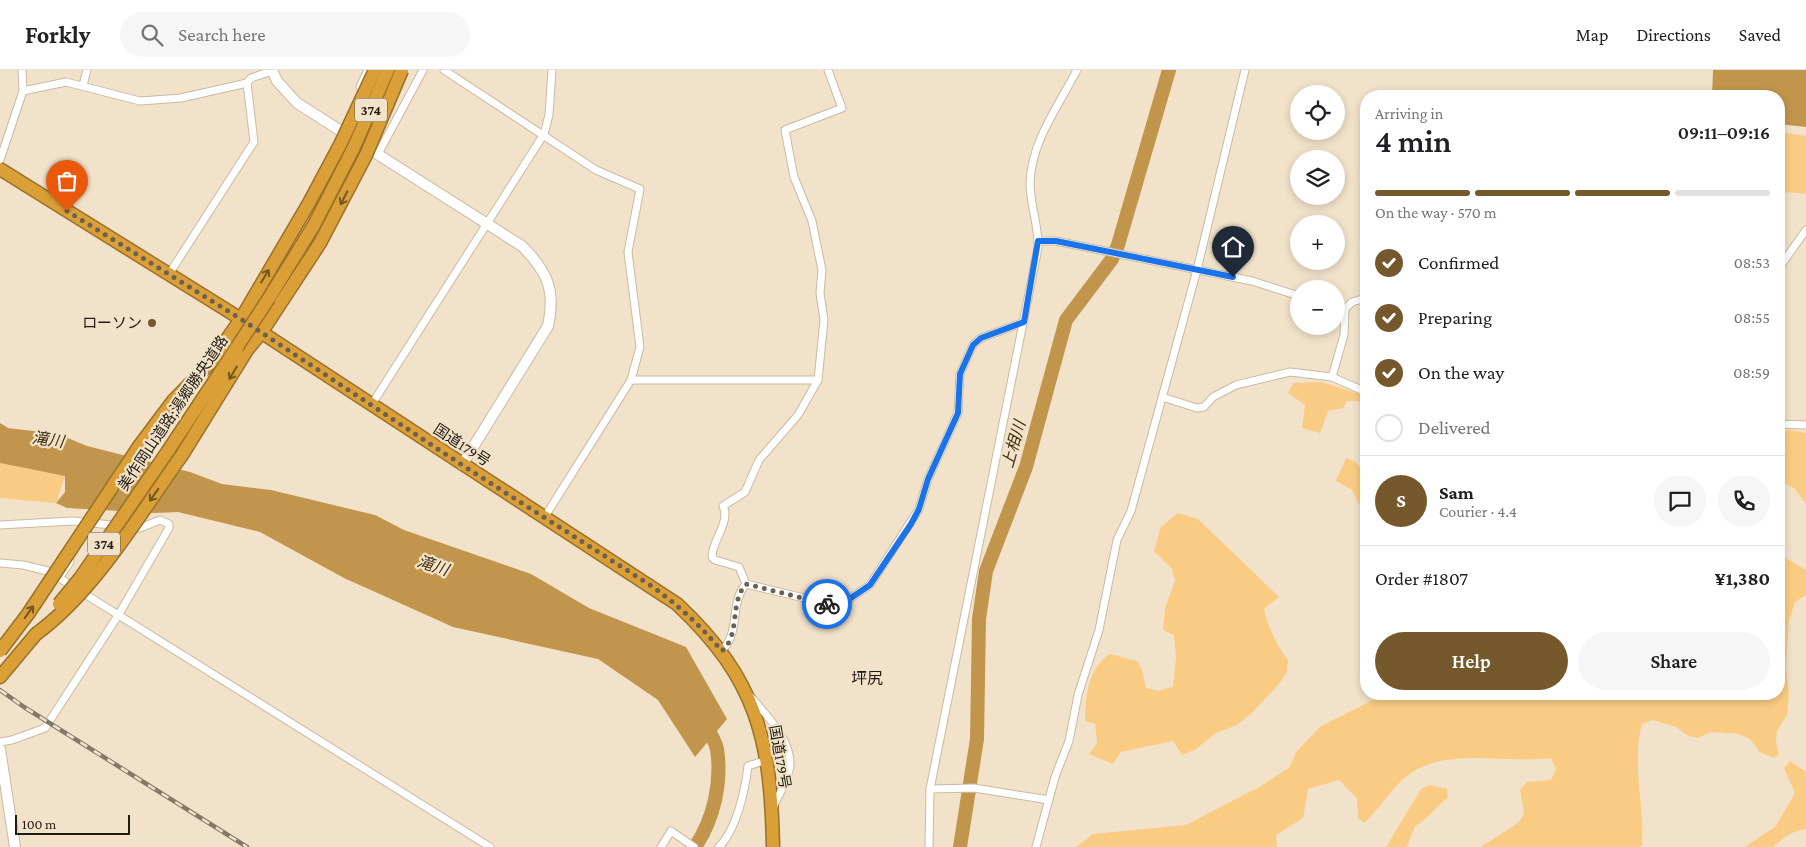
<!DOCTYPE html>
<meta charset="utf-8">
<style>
:root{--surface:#fff;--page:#f6f6f6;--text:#202124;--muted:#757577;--line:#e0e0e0;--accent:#75592c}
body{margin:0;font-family:"Crimson Pro","Noto Sans JP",serif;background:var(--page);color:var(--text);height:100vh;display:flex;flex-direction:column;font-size:19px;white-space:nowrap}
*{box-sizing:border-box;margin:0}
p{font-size:16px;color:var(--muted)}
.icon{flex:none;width:28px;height:28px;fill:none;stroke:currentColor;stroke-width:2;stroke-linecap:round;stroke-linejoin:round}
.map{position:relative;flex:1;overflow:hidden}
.drawer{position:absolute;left:1360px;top:20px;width:425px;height:610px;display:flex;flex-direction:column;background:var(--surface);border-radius:20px;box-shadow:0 2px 8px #0003}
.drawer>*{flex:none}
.fabs{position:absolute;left:1290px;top:15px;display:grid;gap:10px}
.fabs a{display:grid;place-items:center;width:55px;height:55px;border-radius:50%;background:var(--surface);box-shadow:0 2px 8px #0003;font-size:25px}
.scale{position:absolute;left:15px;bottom:12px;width:115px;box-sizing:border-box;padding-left:5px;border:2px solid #211c13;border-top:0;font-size:14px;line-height:18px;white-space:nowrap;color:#211c13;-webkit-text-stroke:4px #f2e2ca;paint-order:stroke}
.pin{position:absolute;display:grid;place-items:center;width:42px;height:42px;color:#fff;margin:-51px -21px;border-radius:50% 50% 50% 0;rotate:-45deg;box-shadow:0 0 5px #0007}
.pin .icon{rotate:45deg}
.courier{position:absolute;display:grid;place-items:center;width:50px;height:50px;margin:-25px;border:4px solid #1a73e8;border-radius:50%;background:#fff;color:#222;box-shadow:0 1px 6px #0007}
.overview em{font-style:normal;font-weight:600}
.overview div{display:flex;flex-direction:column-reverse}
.overview{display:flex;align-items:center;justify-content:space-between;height:85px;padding:0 15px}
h1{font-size:32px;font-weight:600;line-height:38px}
.bar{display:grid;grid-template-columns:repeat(4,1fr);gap:8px 5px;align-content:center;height:60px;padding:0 15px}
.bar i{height:6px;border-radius:4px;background:var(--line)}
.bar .current{background:var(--accent)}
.bar p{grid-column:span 4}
.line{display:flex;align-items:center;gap:12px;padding:0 15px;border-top:1px solid var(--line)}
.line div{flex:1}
.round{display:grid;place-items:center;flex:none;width:52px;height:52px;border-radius:26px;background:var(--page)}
ol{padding:0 15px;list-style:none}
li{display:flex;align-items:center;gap:15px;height:55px}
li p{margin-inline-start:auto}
li .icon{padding:5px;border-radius:50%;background:var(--accent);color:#fff;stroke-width:4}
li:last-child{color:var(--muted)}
li i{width:28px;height:28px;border:2px solid var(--line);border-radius:50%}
.primary-button{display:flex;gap:10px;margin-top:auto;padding:10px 15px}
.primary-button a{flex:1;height:58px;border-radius:30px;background:var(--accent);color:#fff;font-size:20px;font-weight:600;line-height:58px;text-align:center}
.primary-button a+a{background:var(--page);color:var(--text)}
header{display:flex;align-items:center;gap:30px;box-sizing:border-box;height:70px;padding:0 25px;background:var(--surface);border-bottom:1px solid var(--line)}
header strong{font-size:24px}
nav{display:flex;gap:28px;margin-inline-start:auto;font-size:18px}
.search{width:350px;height:45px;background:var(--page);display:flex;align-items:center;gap:12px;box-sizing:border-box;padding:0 18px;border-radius:28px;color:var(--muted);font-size:19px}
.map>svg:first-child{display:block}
.green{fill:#facc83}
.water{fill:#c2954c}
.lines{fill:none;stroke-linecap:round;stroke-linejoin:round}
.river{stroke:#c2954c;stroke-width:14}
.street-casing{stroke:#cabaa4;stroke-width:9}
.secondary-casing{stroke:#cabaa4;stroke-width:12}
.highway-casing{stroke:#99712a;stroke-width:15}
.street{stroke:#fff;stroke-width:7}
.secondary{stroke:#fff;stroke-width:10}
.highway{stroke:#da9f37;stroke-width:12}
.rail-casing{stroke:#847969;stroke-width:4.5}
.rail{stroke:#f2e2ca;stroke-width:2.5;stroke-dasharray:8;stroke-linecap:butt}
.highway-bridge-casing{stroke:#99712a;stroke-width:15;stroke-linecap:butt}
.highway-bridge{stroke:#da9f37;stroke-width:12}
.oneway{stroke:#745723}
.done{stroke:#6a6153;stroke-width:5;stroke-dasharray:0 9}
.route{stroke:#1a73e8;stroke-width:6}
.poi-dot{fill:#75592c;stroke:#f2e2ca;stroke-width:2}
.labels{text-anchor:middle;stroke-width:4.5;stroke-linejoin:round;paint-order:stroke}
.shield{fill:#f2e2ca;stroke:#60574a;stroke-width:1}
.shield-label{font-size:14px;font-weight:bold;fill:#211c13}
.poi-label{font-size:15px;fill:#211c13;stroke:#f2e2ca;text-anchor:end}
.street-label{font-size:15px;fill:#211c13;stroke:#f2e2ca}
.water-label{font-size:16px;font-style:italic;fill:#422f0f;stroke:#f2e2ca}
.neighbourhood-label{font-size:16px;fill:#211c13;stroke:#f2e2ca}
</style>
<header>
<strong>Forkly</strong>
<div class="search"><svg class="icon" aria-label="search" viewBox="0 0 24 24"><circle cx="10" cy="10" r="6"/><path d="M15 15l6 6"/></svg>Search here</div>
<nav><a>Map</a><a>Directions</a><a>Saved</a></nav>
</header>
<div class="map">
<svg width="1806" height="777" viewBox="0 0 1806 777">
<rect width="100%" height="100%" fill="#f2e2ca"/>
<g class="green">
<polygon points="1779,62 1806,66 1806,124 1788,122 1779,125"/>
<polygon points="1322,312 1366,326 1366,337 1357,331 1347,331 1343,338 1328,341 1320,363 1302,358 1305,335 1288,323 1293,313"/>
<polygon points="1791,360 1806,363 1806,434 1795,419 1779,410 1779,362"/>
<polygon points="1346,388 1356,392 1363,403 1366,403 1366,441 1360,436 1352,420 1336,411"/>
<polygon points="0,393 65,406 56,433 0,428"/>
<path d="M1178,443L1198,449L1279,527L1264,539C1266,554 1278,577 1288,590L1287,602L1279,614L1253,642L1237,655L1216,663L1196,679L1182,685L1173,671L1121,682L1113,694L1089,684L1097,674L1095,654L1085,651C1086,624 1087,600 1110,584L1137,591L1142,600L1146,618L1158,621L1173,617L1176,587L1174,565L1163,560L1165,538L1175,511L1172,499L1154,481L1161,457Z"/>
<path d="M1779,477L1787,489L1806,500V525L1795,532L1789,550L1786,597L1789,624L1787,645L1777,661L1776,673L1779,684L1774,688L1760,682L1750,669L1739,664L1712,662L1697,668L1687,665L1676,657L1653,650L1642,654C1631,693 1645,735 1642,775L1640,777H1481L1518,753L1524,744L1520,719L1527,712L1551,710L1556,699L1551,688C1509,694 1448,677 1411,703C1392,716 1381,738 1364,753L1358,748L1357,728L1339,710L1308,719L1303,748L1276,765L1277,777H1076L1093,764L1186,755L1261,716L1290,697L1296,682L1321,656L1385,624H1779Z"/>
<path d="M1790,691L1806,702V759C1792,761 1783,768 1773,777H1745L1776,756L1795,723L1784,698Z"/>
<path d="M1430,715L1447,719L1448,727C1438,735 1426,751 1415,756L1407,777H1386L1421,719Z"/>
</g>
<g class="water">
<polygon points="1713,0 1806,0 1806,57 1779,54 1779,26 1712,26"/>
<polygon points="0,353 8,358 58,364 87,376 190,402 222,414 271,420 375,445 404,460 531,504 589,538 686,577 727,649 695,687 658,630 598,589 453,557 344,508 260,462 178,442 155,443 67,438 56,433 65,422 65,406 0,393"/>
</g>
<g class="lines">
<g class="river">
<path d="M695,777C714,749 722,712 717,679C715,670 708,659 703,651"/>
<polyline points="960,777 977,669 979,549 986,501 1026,397 1066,250 1112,189 1118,175 1169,0"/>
</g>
<g class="street-casing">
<g id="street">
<polyline points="444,0 596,100 640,119 628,182 640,277 631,310 544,448"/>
<polyline points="83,15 87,0"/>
<polyline points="360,17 368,0"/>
<polyline points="23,21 66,12 140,31 181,28 247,13 251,8 272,1"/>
<polyline points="378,84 423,0"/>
<polyline points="0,90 23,21 22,0"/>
<polyline points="1038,171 1056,171 1252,211 1299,226"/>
<polyline points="1779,198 1806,160"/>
<polyline points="169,204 254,72 247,13"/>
<polyline points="1336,238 1345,239 1352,232 1366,228"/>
<polyline points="1332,307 1344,265 1345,239"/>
<polyline points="631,310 818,310"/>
<polyline points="1162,327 1197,338 1204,337 1213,327 1236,315 1290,302 1332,307 1366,322"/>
<polyline points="372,334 544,64 549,45 552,0"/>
<polyline points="1779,354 1806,355"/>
<polyline points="0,455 73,451 140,458 160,450 169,454 169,458 119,544 45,658 12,670 0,672"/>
<polyline points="0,493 23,495 48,501 490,777"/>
<polyline points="59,508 70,492"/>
<path d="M746,514L739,497L715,490L712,487C712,470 731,452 723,436L745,422L759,390L798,345L818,310L824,250L820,223L822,200L812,151L794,107L785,60L842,38L828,0"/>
<path d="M721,581C741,564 729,533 746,514L829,534L845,532L870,515L919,439L928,409L958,343L960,304L973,275L981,268L1024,252"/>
<path d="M751,627C766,645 790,668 790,693C790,707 779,723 774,736"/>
<polyline points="930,719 974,718 1049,730"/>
<polyline points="661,777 671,761 694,777"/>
<path d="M719,777C737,759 745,720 748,696L767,690"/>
<path d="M929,777L930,719L1038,178C1039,156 1030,135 1030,113C1031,72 1059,35 1077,0"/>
<polyline points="1036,777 1055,707 1069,671 1078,625 1099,560 1117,470 1131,441 1197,200 1245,0"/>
</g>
</g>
<g class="secondary-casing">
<g id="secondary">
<path d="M272,0L277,11L297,33L522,176C547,201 556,220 548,256L462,395"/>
<polyline points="0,679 15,777"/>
</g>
</g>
<g class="highway-casing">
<g id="highway">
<path d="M0,99L241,249L677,534C757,609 771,670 773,777"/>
<polyline points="269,228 314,155 353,79"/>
<polyline points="140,375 173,331 211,292 241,249 309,133 341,73"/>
<polyline points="168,381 237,277"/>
<polyline points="182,385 247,280 261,263 320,173 366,85"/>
<polyline points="0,607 36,564"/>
</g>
</g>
<use href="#street" class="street"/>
<use href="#secondary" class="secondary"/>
<use href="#highway" class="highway"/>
<g class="rail-casing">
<polyline id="rail" points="0,620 24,637 247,777"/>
</g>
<use href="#rail" class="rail"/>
<g class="highway-bridge-casing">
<g id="highway-bridge">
<polyline points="341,73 375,0"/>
<polyline points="353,79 388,0"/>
<polyline points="366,85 402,0"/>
<polyline points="237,277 269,228"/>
<polyline points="59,534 81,507 168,381"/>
<path d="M36,564C94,522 140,444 182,385"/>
<polyline points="0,581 28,544 140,375"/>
</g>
</g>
<use href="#highway-bridge" class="highway-bridge"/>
</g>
<defs><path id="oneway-shaft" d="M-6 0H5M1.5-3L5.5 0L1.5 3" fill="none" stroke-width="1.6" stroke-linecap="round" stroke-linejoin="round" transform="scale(1.25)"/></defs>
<g class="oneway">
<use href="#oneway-shaft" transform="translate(344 128) rotate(117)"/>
<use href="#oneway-shaft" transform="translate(265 206) rotate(-59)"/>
<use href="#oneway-shaft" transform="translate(233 303) rotate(121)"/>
<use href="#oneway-shaft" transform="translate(154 425) rotate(125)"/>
<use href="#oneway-shaft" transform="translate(29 542) rotate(-55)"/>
</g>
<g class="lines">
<path class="done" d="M67,141L241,249L462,395L647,513C676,533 699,554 722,581C741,564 729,533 746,514L827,534"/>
<polyline class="route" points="827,534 845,532 870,515 911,454 919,439 928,409 958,343 960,304 973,275 981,268 1024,252 1038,171 1056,171 1233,207"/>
</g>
<circle class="poi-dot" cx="152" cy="253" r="5"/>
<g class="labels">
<g class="shield">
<rect x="355" y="28.5" width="32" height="23" rx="4"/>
<rect x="88" y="462.5" width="32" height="23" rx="4"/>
</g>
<g class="shield-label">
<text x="371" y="45">374</text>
<text x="104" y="479">374</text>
</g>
<g class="poi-label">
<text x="142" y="258">ローソン</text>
</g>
<g class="street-label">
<text transform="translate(173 343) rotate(-56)" y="5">美作岡山道路;湯郷勝央道路</text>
<text transform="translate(462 375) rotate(33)" y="5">国道179号</text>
<text transform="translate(780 687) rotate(80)" y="5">国道179号</text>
</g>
<g class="water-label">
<text transform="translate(48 369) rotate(8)" y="6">滝川</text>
<text transform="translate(1013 374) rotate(-74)" y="6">上相川</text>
<text transform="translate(433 495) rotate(18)" y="6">滝川</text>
</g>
<g class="neighbourhood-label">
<text x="867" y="614">坪尻</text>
</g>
</g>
</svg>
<div class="fabs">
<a><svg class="icon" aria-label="locate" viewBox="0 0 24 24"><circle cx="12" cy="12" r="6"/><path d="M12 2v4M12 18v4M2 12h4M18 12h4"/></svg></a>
<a><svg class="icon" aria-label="layers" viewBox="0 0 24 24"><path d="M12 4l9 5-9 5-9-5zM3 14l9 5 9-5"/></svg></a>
<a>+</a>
<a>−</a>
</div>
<div class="scale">100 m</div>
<div class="pin" style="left:67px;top:141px;background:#ea580c"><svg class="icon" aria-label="bag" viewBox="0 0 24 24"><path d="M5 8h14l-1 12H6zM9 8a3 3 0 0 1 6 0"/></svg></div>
<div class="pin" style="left:1233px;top:207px;background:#1f2937"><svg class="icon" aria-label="home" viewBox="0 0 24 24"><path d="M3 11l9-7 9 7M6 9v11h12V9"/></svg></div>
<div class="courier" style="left:827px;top:534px"><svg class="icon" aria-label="bike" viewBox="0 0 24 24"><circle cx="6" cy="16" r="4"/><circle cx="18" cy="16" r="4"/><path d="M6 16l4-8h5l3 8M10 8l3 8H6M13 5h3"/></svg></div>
<section class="drawer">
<div class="overview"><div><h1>4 min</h1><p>Arriving in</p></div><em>09:11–09:16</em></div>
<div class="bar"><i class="current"></i><i class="current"></i><i class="current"></i><i></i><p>On the way · 570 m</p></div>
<ol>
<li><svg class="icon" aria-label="check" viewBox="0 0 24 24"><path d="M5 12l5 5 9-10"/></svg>Confirmed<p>08:53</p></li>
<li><svg class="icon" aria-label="check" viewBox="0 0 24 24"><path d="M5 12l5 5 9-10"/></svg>Preparing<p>08:55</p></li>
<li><svg class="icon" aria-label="check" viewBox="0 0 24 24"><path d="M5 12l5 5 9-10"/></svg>On the way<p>08:59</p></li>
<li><i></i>Delivered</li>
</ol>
<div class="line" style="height:90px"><b class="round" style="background:var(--accent);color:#fff">S</b><div><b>Sam</b><p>Courier · 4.4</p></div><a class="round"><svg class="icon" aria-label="chat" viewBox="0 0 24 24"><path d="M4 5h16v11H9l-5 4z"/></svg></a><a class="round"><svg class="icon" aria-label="phone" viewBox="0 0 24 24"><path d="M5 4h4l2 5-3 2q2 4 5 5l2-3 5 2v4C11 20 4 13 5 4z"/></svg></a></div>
<div class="line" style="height:65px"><div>Order #1807</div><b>¥1,380</b></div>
<div class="primary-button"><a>Help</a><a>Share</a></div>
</section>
</div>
